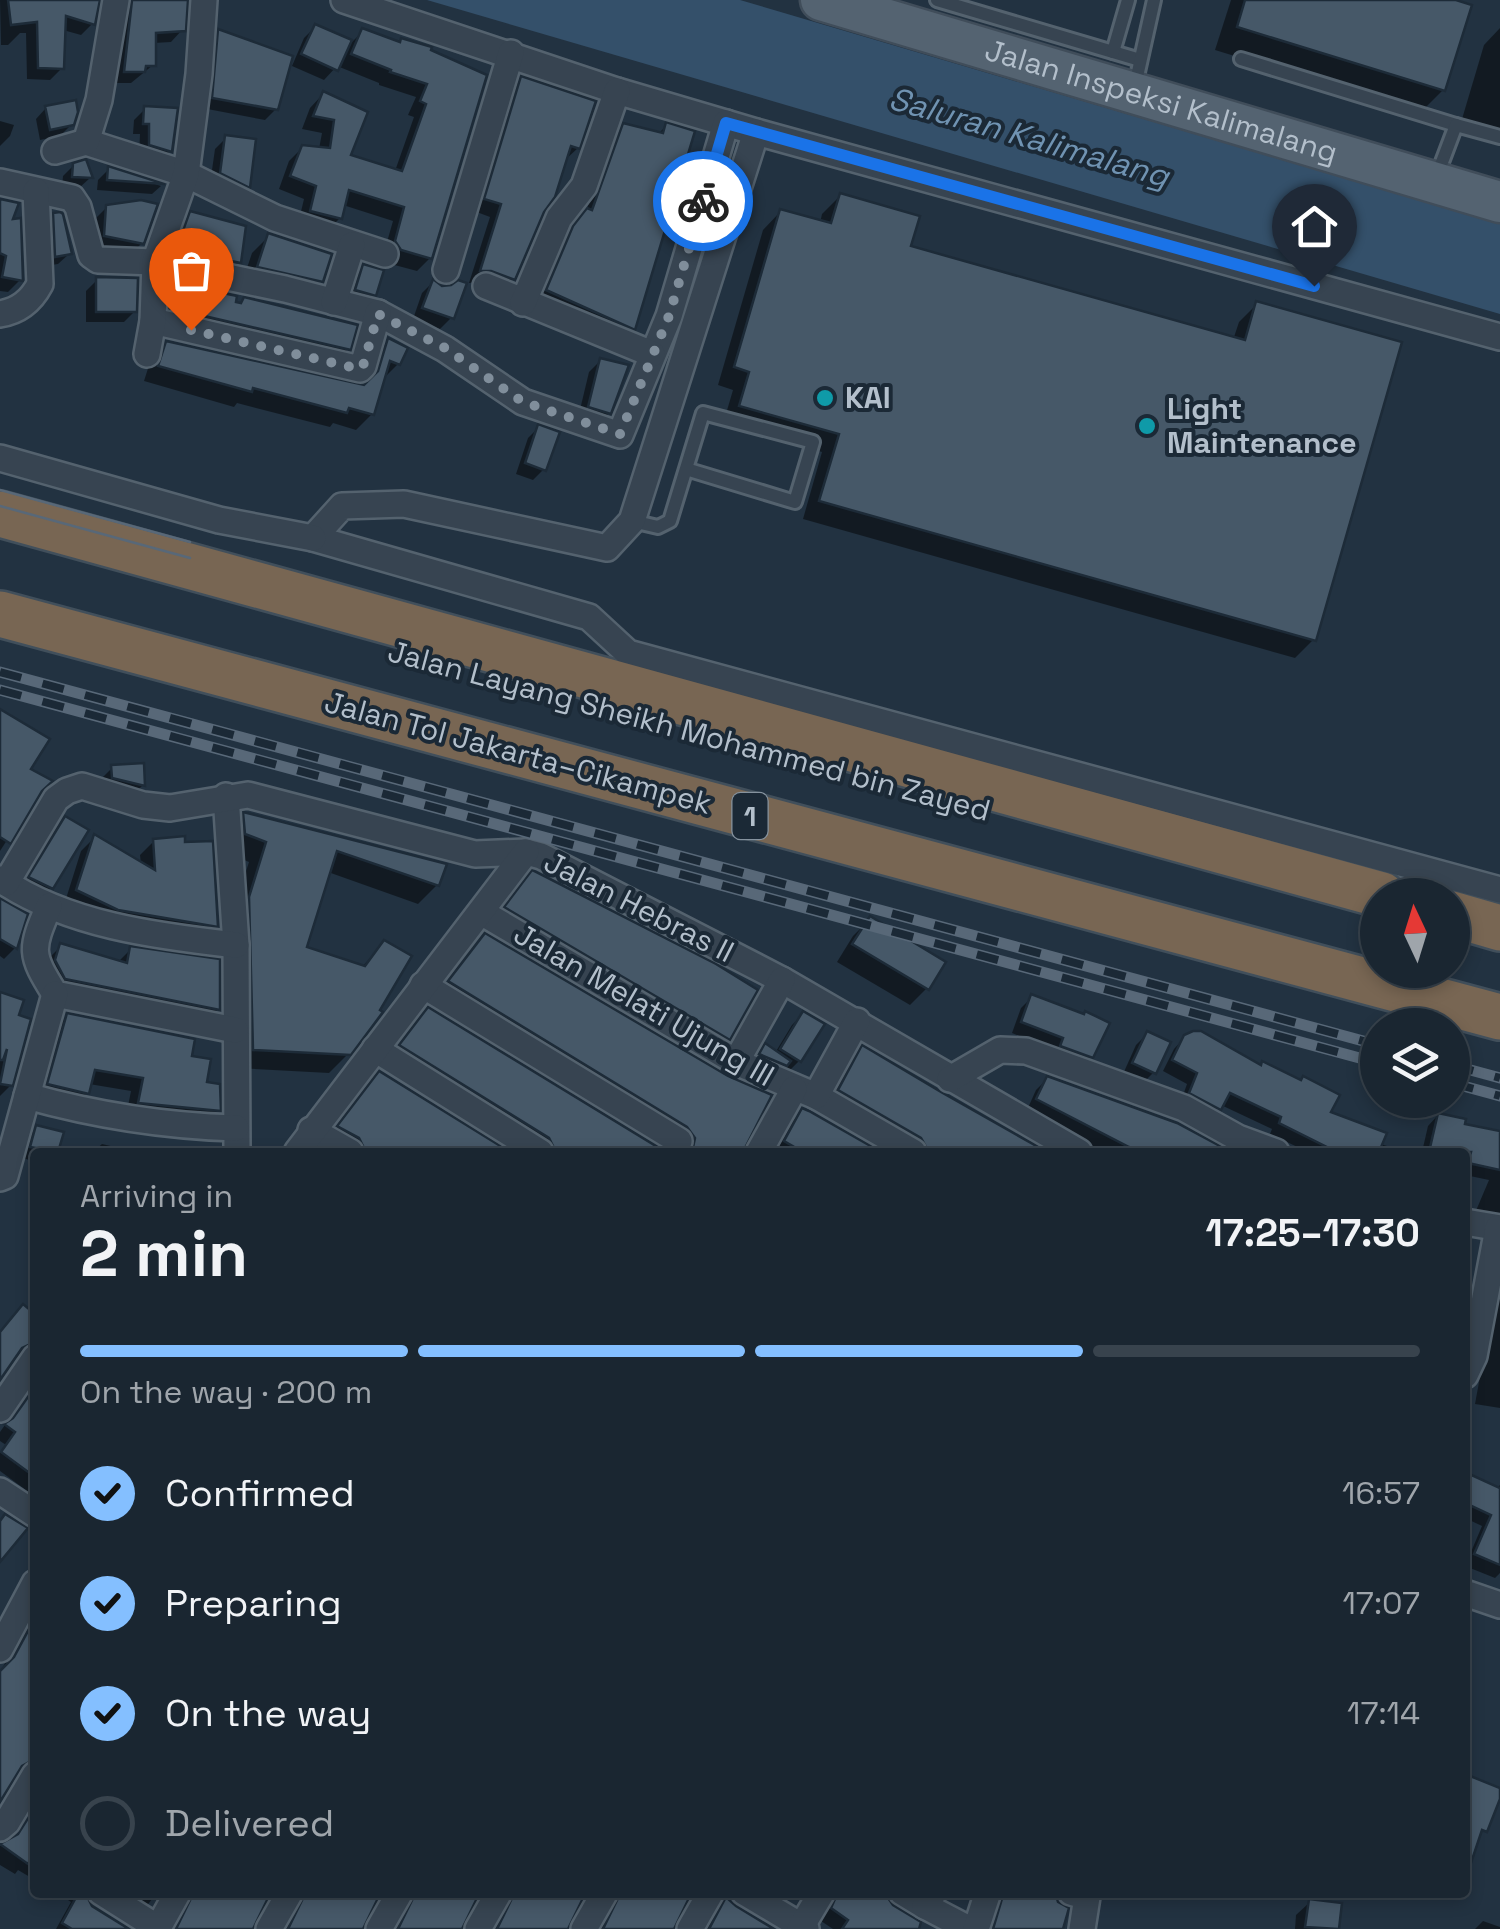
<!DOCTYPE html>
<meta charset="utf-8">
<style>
:root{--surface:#1a2631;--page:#27323d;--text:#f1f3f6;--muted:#9fa5ab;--line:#38434d;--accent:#84bfff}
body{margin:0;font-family:"Space Grotesk",sans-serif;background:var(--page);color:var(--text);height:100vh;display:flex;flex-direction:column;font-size:38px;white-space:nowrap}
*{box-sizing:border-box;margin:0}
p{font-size:32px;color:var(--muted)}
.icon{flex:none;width:55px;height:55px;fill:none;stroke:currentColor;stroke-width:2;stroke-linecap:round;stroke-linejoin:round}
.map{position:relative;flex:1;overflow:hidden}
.details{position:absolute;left:30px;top:1148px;width:1440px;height:750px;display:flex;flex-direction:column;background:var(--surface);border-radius:10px;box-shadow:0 5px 15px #0003,0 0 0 2px var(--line)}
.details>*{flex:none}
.needle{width:65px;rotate:356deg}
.tools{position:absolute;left:1360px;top:878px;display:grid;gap:20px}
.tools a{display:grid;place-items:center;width:110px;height:110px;border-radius:50%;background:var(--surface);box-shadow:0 5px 15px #0003,0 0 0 2px var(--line);font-size:50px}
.pin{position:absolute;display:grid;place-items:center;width:85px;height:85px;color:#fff;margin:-102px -42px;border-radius:50% 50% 50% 0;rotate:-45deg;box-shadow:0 0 10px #0007}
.pin .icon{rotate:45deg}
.courier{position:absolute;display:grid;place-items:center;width:100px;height:100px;margin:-50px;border:8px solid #1a73e8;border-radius:50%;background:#fff;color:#222;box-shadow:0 2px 12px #0007}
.head em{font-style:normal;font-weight:600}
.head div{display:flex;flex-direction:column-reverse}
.head{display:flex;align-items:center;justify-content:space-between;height:170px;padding:0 50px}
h1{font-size:65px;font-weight:600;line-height:75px}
.bar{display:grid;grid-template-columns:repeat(4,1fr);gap:15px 10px;align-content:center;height:120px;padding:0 50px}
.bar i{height:12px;border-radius:8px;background:var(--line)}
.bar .selected{background:var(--accent)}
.bar p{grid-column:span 4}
ol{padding:0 50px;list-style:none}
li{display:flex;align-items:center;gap:30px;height:110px}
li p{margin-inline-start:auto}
li .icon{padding:10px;border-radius:50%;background:var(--accent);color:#111;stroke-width:4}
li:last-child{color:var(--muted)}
li i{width:55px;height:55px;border:5px solid var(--line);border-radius:50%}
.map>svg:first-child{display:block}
.water{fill:#34506a}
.shadow{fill:#0007}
.building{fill:#465868;stroke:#1d2b38;stroke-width:2.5}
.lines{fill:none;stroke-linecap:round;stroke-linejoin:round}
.lane-casing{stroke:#54626e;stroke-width:18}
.street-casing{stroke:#54626e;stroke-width:30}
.primary-casing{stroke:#404d5a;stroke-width:45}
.highway-casing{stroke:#414f5b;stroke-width:50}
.lane{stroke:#374451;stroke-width:12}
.street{stroke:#374451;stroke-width:25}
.primary{stroke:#546371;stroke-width:40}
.highway{stroke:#786653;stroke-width:45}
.tram{stroke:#586878;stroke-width:2.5}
.rail-casing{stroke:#586878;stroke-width:11}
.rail{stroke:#1b2936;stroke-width:8;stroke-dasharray:22;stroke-linecap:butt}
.done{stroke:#808e9b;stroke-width:10;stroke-dasharray:0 18}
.route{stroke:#1a73e8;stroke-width:12}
.culture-dot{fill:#0f9aa8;stroke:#1b2936;stroke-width:4}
.labels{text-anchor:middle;stroke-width:8;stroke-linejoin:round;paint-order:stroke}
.shield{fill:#1b2936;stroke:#85929e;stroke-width:2.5}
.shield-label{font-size:28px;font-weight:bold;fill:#b3bfcb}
.street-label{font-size:30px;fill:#b3bfcb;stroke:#1b2936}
.poi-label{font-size:30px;font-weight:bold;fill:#b3bfcb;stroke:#1b2936;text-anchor:start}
.water-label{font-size:32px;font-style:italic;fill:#7093b2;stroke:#1b2936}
</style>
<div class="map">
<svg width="1500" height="1929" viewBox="0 0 1500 1929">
<rect width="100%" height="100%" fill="#223241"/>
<polygon class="water" points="427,0 740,0 1500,224 1500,314"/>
<g class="shadow">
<polygon points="0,0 98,0 93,23 81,35 63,30 62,68 50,80 27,79 26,33 20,33 8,45 1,45"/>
<polygon points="113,0 187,0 183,29 171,42 154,43 153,65 131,83 114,83"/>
<polygon points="1231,0 1448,0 1443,90 1420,113 1215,50"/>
<polygon points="315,27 351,43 363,31 398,45 429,49 430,258 417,271 387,263 383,256 393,221 343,205 340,218 327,231 298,224 304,199 279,189 289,161 303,147 319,149 322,133 302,129 310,108 323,94 365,113 348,157 395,171 414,117 408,115 416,97 379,85 379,83 337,66 324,80 292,66 304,38"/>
<polygon points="1500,28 1500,130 1462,119 1484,45"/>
<polygon points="219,32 276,109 265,120 202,108 208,43"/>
<polygon points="522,79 578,148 565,160 513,279 501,291 478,282 469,283 490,217 474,211 509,91"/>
<polygon points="46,108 72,124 60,136 40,140 36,119"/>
<polygon points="145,109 170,151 159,162 139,156 140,134 133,134 134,120"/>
<polygon points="0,121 14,125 10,136 0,146"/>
<polygon points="667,125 633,328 622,339 537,301 563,240 585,214 613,137 624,126 658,134"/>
<polygon points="226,138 248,186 237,197 210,184 215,149"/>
<polygon points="74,165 90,178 79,188 62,187 63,176"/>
<polygon points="109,169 161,186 152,194 97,190 98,180"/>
<polygon points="840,196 908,248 1233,340 1239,322 1257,304 1313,640 1295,658 803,519 822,452 723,424 733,390 718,385 763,230 781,211 820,223 822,214"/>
<polygon points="0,201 9,222 20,280 8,292 0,291"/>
<polygon points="107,207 142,243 125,260 88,252 89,225"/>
<polygon points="191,214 239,262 228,273 167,260 180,225"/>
<polygon points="54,215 69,254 58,264 45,266 43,226"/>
<polygon points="269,236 321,281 304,298 242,283 252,253"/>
<polygon points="364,267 374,294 363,305 345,301 353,278"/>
<polygon points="97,280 135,311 124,322 86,322 86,291"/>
<polygon points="433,282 442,288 451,318 440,329 413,319 422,293"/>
<polygon points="171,285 348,349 337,360 160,319 161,295"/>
<polygon points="388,341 398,364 382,380 372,414 356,430 333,423 330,427 237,403 234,407 144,381 151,359 167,343 364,387 373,357"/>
<polygon points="600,361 609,413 598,424 578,418 589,372"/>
<polygon points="539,427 544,469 533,480 516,474 528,438"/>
<polygon points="0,716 38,792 0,851"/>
<polygon points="112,768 143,785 132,796 101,779"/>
<polygon points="244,815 437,885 418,904 328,872 304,949 361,968 384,943 349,1053 329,1073 235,1068 231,918 249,862 227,853 225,834"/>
<polygon points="65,819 51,888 40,899 19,889 54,830"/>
<polygon points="95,837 141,864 140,855 154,841 216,926 202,940 64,905 81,851"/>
<polygon points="522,885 728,1038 717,1049 496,919"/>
<polygon points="0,901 25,915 15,948 4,959 0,956"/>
<polygon points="870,919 927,988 910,1005 837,962 853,936"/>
<polygon points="485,936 742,1143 742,1152 685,1152 438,994"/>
<polygon points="61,946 117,963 131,949 218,1009 205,1022 52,992 48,959"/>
<polygon points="0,995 15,1017 11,1085 0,1096"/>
<polygon points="1032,997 1091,1056 1080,1068 1054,1050 1012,1033 1021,1008"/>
<polygon points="803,1014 821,1024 799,1061 788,1072 782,1068 774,1076 755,1057 766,1046 775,1053 792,1025"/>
<polygon points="67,1016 190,1058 218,1110 205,1123 126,1116 131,1091 89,1084 87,1093 74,1107 35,1098 54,1029"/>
<polygon points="417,1022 657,1150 658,1152 539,1152 390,1057"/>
<polygon points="1147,1034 1154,1072 1143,1083 1123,1074 1136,1045"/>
<polygon points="1185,1037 1380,1144 1408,1152 1308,1152 1270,1134 1272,1129 1221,1105 1208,1119 1180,1104 1187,1084 1163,1071 1174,1049"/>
<polygon points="863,1048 1043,1152 912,1152 828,1102 851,1060"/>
<polygon points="380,1074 505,1152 349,1152 328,1139"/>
<polygon points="1047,1079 1176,1125 1225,1152 1076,1152 1023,1119 1036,1090"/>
<polygon points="803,1111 876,1152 774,1152 791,1122"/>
<polygon points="1438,1115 1500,1137 1500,1223 1475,1213 1489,1180 1465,1175 1465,1152 1422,1152 1428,1126"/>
<polygon points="37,1128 61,1134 56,1152 35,1152 35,1162 20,1157 26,1138"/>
<polygon points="102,1144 136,1152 93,1152"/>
<polygon points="1500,1267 1500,1408 1475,1404"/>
<polygon points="35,1317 35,1347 25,1358 13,1357 0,1376 0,1331"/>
<polygon points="35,1382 35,1516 22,1505 30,1493 0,1471 0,1453 6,1445 0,1441 0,1432"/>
<polygon points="1465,1475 1496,1489 1500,1485 1500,1573 1495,1578 1465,1566 1482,1526 1465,1518"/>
<polygon points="35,1611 35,1776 21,1769 14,1774 0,1794 0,1672"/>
<polygon points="35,1803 35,1880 18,1870 15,1874 0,1865 0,1846 11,1842"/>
<polygon points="56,1892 83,1892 85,1902 128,1929 56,1929 71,1902"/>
<polygon points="100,1892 158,1892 139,1915"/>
<polygon points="177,1892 270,1892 253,1929 172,1929 184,1906"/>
<polygon points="289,1892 380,1892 363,1929 284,1929 296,1904"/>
<polygon points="399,1892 479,1892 462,1929 394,1929 406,1904"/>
<polygon points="498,1892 585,1892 568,1929 492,1929"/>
<polygon points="604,1892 689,1892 674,1929 599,1929 611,1904"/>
<polygon points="821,1892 884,1892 891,1907 916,1929 833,1929 821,1921 828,1907"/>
<polygon points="992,1892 1054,1892 1061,1929 987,1929"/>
<polygon points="726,1900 769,1929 705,1929"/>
<polygon points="1310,1902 1339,1905 1336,1929 1295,1929 1296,1915"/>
<polygon points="1483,1921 1500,1927 1500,1929 1475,1929"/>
</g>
<g class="building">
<polygon points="8,0 100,0 95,25 66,16 64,69 38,68 37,22 11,25"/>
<polygon points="132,0 188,0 186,31 156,33 156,66 146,66 145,72 124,72"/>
<polygon points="1245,0 1456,0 1472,5 1445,91 1237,27"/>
<polygon points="315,24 352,40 338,71 301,54"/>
<polygon points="362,28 400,42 401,38 432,47 431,50 487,75 432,259 401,250 395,241 404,207 349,190 342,219 310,211 316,186 290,176 302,145 330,148 334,120 313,116 323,91 368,112 351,155 402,171 426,104 420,101 427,84 390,72 391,70 351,54"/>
<polygon points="218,29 293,56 278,110 212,98"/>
<polygon points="521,76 596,101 580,149 571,146 555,197 544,212 515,280 491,271 480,271 501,204 484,199"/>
<polygon points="76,100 78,112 74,125 50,130 45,106"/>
<polygon points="144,106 178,108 172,152 149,145 149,124 143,124"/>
<polygon points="666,122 695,131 635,330 546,290 573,226 587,208 592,210 623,123 663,133"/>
<polygon points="225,135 256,139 250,188 220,173"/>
<polygon points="86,159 93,178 72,177 73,163"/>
<polygon points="108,166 165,184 107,180"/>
<polygon points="840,193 920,216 911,246 1245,340 1256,301 1402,342 1316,641 819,501 839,434 739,406 749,372 734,367 780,209 831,223"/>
<polygon points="0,199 19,203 13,219 21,218 23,281 2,277 6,256 0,253"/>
<polygon points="141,200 158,204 144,244 104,236 106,205"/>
<polygon points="190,211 246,226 241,263 176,250"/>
<polygon points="60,212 63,214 72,254 55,257 53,213"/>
<polygon points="268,233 332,254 323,282 257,267"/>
<polygon points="363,264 384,270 376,296 355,290"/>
<polygon points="96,277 138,278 137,312 96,312"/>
<polygon points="433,279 442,286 451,285 458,280 467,283 454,319 422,308"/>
<polygon points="171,282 237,296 236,302 241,303 244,297 358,325 351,350 170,308"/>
<polygon points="388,338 408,348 400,365 390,361 374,415 349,408 347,413 253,388 252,392 158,366 166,341 364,385 378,371"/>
<polygon points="600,358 629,365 611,414 588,407"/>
<polygon points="538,424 560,432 546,471 525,463"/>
<polygon points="0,709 50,739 31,769 53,781 42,791 11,844 0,837"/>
<polygon points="144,763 145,786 112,778 111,765"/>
<polygon points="243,812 447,864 439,886 337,851 307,947 365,966 384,940 412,956 380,1010 383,1012 351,1055 253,1050 249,897 266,842 245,834"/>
<polygon points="65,816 89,830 53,889 28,877"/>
<polygon points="94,834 155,870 153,839 185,836 185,842 213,841 218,927 118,910 76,890"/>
<polygon points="532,870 716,964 758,990 730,1040 504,907"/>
<polygon points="0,898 28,914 17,949 0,939"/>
<polygon points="870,916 946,962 929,990 852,944"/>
<polygon points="485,933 728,1076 772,1095 743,1152 692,1152 695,1138 687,1127 448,981"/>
<polygon points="60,943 127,963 130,946 220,959 220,1010 65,979 55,960"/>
<polygon points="0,992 24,1000 19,1015 31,1019 13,1086 0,1084 7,1049 3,1060 0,1060"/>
<polygon points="1031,994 1084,1014 1085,1011 1110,1023 1093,1058 1060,1046 1063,1038 1021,1022"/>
<polygon points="428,1007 659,1148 659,1152 556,1152 549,1138 399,1045"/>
<polygon points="803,1011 825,1024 801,1062 780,1049"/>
<polygon points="67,1013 195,1039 192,1056 211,1059 207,1082 220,1084 221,1111 138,1103 143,1078 95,1070 89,1094 47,1084"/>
<polygon points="1147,1031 1171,1042 1156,1074 1132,1063"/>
<polygon points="1193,1031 1201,1031 1261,1065 1262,1061 1301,1080 1303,1076 1340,1095 1331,1112 1387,1133 1379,1152 1337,1152 1279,1123 1281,1117 1230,1093 1221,1110 1189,1093 1197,1073 1172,1060 1184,1035"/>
<polygon points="765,1043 791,1061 787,1066 759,1054"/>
<polygon points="862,1045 941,1092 1047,1152 929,1152 921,1138 838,1090"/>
<polygon points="379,1071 510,1152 366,1152 359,1138 337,1126"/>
<polygon points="1047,1076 1177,1123 1231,1152 1144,1152 1129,1147 1036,1099"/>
<polygon points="802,1108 809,1111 881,1152 803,1152 784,1141"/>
<polygon points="1438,1113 1466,1119 1465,1124 1500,1131 1500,1170 1468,1163 1471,1152 1429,1152"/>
<polygon points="36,1125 64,1132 58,1152 30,1147"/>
<polygon points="23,1304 35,1314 35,1342 22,1348 0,1380 0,1332"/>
<polygon points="35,1387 35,1477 1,1452 15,1432 4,1424 13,1418"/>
<polygon points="1465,1472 1500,1488 1500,1565 1474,1554 1491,1515 1465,1503"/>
<polygon points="5,1514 28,1528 0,1562 0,1521"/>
<polygon points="35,1618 35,1759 22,1766 0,1802 0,1671 14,1657"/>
<polygon points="1465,1774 1500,1788 1500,1799 1487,1832 1482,1830 1468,1872 1465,1871"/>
<polygon points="35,1807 35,1852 28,1864 0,1844 18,1834"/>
<polygon points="79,1892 85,1892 92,1906 129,1929 72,1929 62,1923"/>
<polygon points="194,1892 271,1892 253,1929 176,1929"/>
<polygon points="306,1892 381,1892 363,1929 288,1929"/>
<polygon points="416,1892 480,1892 462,1929 398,1929"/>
<polygon points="515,1892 586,1892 568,1929 497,1929"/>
<polygon points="621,1892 692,1892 674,1929 603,1929"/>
<polygon points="838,1892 884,1892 893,1905 921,1922 919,1929 842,1929 848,1920 831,1908"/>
<polygon points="1004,1892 1055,1892 1058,1902 1069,1908 1063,1929 993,1929"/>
<polygon points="726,1897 736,1906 774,1929 709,1929"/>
<polygon points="1309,1899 1342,1903 1339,1929 1305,1927"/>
</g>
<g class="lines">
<g class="lane-casing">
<g id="lane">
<polyline points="937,0 1140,60"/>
<polyline points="1113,52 1128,0"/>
<polyline points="1241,59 1456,125"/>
<polyline points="1134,90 1154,0"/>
<polyline points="1436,178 1456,125 1500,137"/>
<polyline points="632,521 658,527 670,521 703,413 813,442 795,502 686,469"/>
</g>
</g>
<g class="street-casing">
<g id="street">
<polyline points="344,0 617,91 756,132 1500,337"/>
<polyline points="756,132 632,521 607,548 404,504 342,506 313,538 589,617 628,653 1500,890"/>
<polyline points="86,142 186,174 275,218 385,254"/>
<polyline points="55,151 86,142 99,100 116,0"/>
<polyline points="0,182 72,198 78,207 91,255 98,260 155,262 285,289 378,313 445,349 523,402 620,435 669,316 726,123"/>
<polyline points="446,270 511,53"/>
<polyline points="486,286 652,354"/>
<polyline points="334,302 352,245"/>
<polyline points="523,303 559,218 584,186 617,91"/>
<path d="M0,314C19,311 31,301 40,284L36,191"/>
<polyline points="153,321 360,369 363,366 378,313"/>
<polyline points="147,354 153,321 155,262 186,174 199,74 204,0"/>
<polyline points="0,458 219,520 313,538"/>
<polyline points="226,796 236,945 237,1152"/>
<path d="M0,879C67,925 156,936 236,945"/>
<polyline points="6,883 56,799 67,791 82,786 143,805 170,808 248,795 475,854 526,852 541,856 782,980 1079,1152"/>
<path d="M49,906C30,950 30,954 55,994L235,1030"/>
<polyline points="481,912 736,1062 816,1096 913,1152"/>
<polyline points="423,985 679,1141 675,1152"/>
<polyline points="375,1049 540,1152"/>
<polyline points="736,1062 782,980"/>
<polyline points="950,1079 1000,1050 1026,1051 1184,1108 1238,1138 1276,1152"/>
<path d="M27,1096C95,1115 165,1126 236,1128"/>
<polyline points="816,1096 857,1021"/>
<polyline points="311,1130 350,1152"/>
<polyline points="297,1152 526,852"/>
<polyline points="759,1152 794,1089"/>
<polyline points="0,1178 5,1176 55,994"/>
<polyline points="1465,1222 1500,1228"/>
<polyline points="1465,1375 1474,1356 1498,1228"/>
<polyline points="0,1409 35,1358"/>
<polyline points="0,1491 35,1514"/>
<polyline points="1465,1593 1500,1605"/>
<polyline points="0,1649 35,1583"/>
<polyline points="0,1828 7,1822 35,1775"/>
<polyline points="101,1892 158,1928 178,1892"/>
<polyline points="744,1892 806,1929"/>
<polyline points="902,1892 925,1906"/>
<polyline points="934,1892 925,1906 969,1929"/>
<polyline points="1071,1892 1087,1897 1082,1929"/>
<polyline points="269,1929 290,1892"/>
<polyline points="379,1929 400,1892"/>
<polyline points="478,1929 499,1892"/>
<polyline points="584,1929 605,1892"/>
<polyline points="690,1929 711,1892"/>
<polyline points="800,1929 822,1892"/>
<polyline points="976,1929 988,1892"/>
</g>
</g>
<g class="primary-casing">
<g id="primary">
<path id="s1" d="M821,0L1500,202"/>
</g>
</g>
<g class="highway-casing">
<g id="highway">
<polyline points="0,514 1382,895"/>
<polyline points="0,614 1500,1017"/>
<polyline points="1452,914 1500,928"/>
</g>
</g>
<use href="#lane" class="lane"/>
<use href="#street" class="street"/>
<use href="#primary" class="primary"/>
<use href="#highway" class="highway"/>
<g class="tram">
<polyline points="0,490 190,542"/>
<polyline points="0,506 190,558"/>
</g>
<g class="rail-casing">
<g id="rail">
<polyline points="0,672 1378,1045"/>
<polyline points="0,690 1378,1063"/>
<polyline points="1452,1065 1500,1078"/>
<polyline points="1452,1083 1500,1096"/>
</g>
</g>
<use href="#rail" class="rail"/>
</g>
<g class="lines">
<polyline class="done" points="191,330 360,369 363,366 378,314 445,348 523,402 620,434 669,316 703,201"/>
<polyline class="route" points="703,201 726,123 1314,286"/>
</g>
<g class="culture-dot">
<circle cx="825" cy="398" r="10"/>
<circle cx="1147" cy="426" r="10"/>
</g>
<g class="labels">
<rect class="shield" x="732.5" y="793" width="35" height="46" rx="8"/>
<g class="shield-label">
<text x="750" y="826">1</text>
</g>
<g class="street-label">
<text dy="10" stroke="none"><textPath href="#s1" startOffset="355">Jalan Inspeksi Kalimalang</textPath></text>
<text transform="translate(689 731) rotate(15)" y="10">Jalan Layang Sheikh Mohammed bin Zayed</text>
<text transform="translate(518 753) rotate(15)" y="10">Jalan Tol Jakarta–Cikampek</text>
<text transform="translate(639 907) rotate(27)" y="10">Jalan Hebras II</text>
<text transform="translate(644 1005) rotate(30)" y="10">Jalan Melati Ujung III</text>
</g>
<g class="poi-label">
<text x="845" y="408">KAI</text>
<text x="1167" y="419">Light<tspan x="1167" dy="34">Maintenance</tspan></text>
</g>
<g class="water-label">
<text transform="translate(1029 137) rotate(16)" y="11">Saluran Kalimalang</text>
</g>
</g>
</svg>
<div class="tools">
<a><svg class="needle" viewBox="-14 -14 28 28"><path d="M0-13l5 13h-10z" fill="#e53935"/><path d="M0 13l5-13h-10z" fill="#9fa5ab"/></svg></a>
<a><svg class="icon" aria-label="layers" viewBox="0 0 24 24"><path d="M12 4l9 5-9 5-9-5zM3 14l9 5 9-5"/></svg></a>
</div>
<div class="pin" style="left:191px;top:330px;background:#ea580c"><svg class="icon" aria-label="bag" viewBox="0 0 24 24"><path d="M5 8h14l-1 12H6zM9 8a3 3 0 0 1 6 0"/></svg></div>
<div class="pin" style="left:1314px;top:286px;background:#1f2937"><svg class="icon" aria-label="home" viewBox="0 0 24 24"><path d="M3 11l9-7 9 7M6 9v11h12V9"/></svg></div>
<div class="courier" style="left:703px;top:201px"><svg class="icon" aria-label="bike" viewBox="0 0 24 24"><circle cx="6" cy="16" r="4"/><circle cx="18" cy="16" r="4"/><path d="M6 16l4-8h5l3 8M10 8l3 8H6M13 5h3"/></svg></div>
<section class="details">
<div class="head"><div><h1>2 min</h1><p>Arriving in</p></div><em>17:25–17:30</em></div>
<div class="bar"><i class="selected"></i><i class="selected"></i><i class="selected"></i><i></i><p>On the way · 200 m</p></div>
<ol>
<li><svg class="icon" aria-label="check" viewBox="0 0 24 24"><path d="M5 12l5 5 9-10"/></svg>Confirmed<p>16:57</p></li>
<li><svg class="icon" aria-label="check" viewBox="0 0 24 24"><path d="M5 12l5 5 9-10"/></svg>Preparing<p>17:07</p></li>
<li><svg class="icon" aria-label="check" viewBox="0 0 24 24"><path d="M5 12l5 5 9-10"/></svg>On the way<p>17:14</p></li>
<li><i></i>Delivered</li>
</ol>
</section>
</div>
